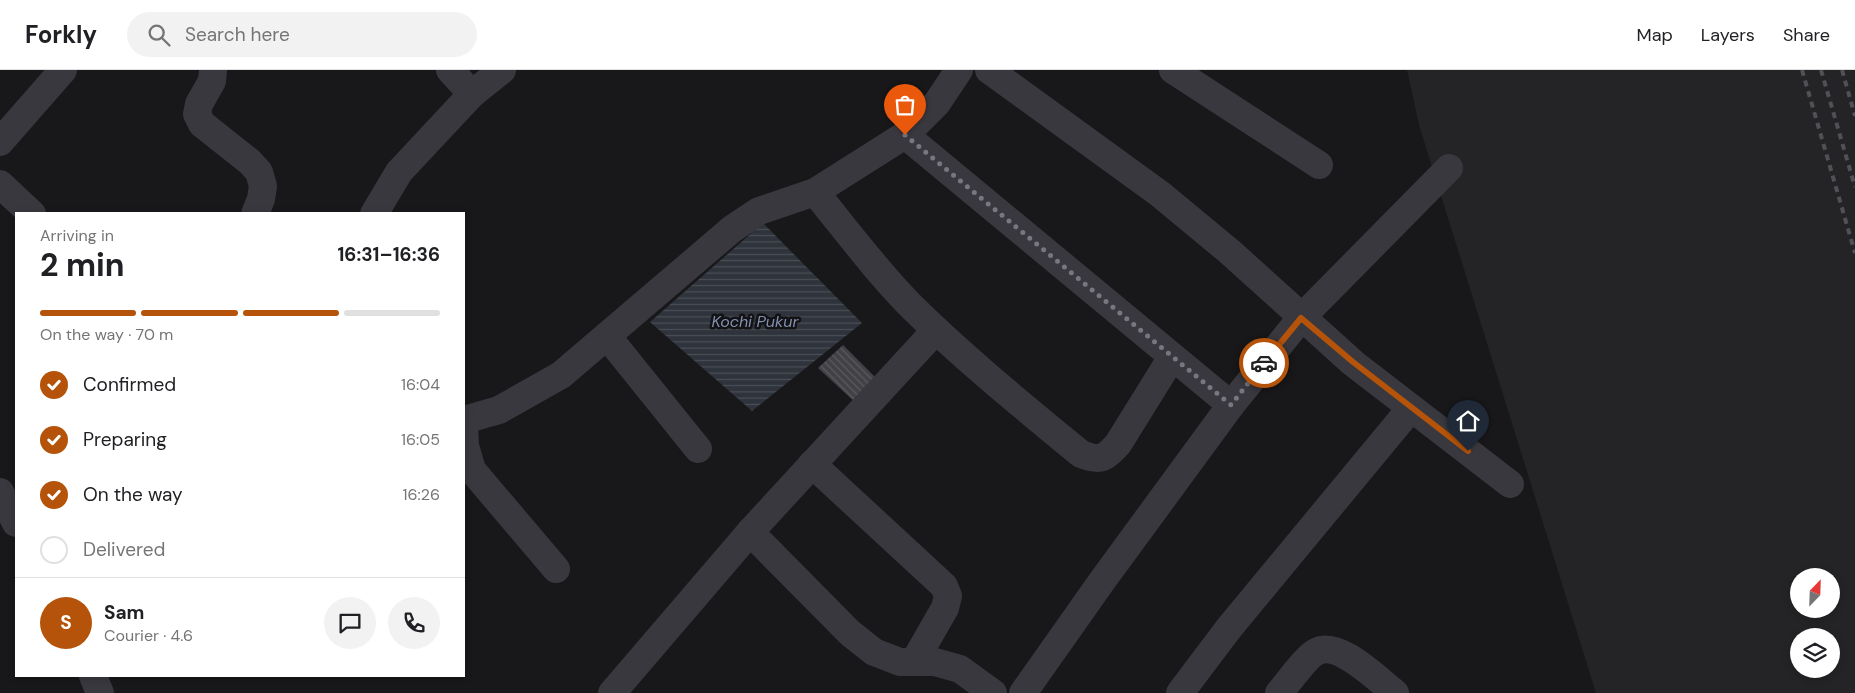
<!DOCTYPE html>
<meta charset="utf-8">
<style>
:root{--surface:#fff;--page:#f2f2f2;--text:#202124;--muted:#757577;--line:#e0e0e0;--accent:#b45309}
body{margin:0;font-family:"DM Sans",sans-serif;background:var(--page);color:var(--text);height:100vh;display:flex;flex-direction:column;font-size:19px;white-space:nowrap}
*{box-sizing:border-box;margin:0}
p{font-size:16px;color:var(--muted)}
.icon{flex:none;width:28px;height:28px;fill:none;stroke:currentColor;stroke-width:2;stroke-linecap:round;stroke-linejoin:round}
.map{position:relative;flex:1;overflow:hidden}
.side{position:absolute;left:15px;top:142px;width:450px;height:465px;display:flex;flex-direction:column;background:var(--surface);border-radius:0px;box-shadow:0 2px 8px #0003}
.side>*{flex:none}
.needle{width:32px;rotate:23deg}
.controls{position:absolute;left:1790px;top:498px;display:grid;gap:10px}
.controls a{display:grid;place-items:center;width:50px;height:50px;border-radius:50%;background:var(--surface);box-shadow:0 2px 8px #0003;font-size:25px}
.pin{position:absolute;display:grid;place-items:center;width:42px;height:42px;color:#fff;margin:-51px -21px;border-radius:50% 50% 50% 0;rotate:-45deg;box-shadow:0 0 5px #0007}
.pin .icon{rotate:45deg}
.courier{position:absolute;display:grid;place-items:center;width:50px;height:50px;margin:-25px;border:4px solid #b45309;border-radius:50%;background:#fff;color:#222;box-shadow:0 1px 6px #0007}
.overview em{font-style:normal;font-weight:700}
.overview div{display:flex;flex-direction:column-reverse}
.overview{display:flex;align-items:center;justify-content:space-between;height:85px;padding:0 25px}
h1{font-size:32px;font-weight:700;line-height:38px}
.bar{display:grid;grid-template-columns:repeat(4,1fr);gap:8px 5px;align-content:center;height:60px;padding:0 25px}
.bar i{height:6px;border-radius:4px;background:var(--line)}
.bar .on{background:var(--accent)}
.bar p{grid-column:span 4}
.line{display:flex;align-items:center;gap:12px;padding:0 25px;border-top:1px solid var(--line)}
.line div{flex:1}
.round{display:grid;place-items:center;flex:none;width:52px;height:52px;border-radius:26px;background:var(--page)}
ol{padding:0 25px;list-style:none}
li{display:flex;align-items:center;gap:15px;height:55px}
li p{margin-inline-start:auto}
li .icon{padding:5px;border-radius:50%;background:var(--accent);color:#fff;stroke-width:4}
li:last-child{color:var(--muted)}
li i{width:28px;height:28px;border:2px solid var(--line);border-radius:50%}
header{display:flex;align-items:center;gap:30px;box-sizing:border-box;height:70px;padding:0 25px;background:var(--surface);border-bottom:1px solid var(--line)}
header strong{font-size:24px}
nav{display:flex;gap:28px;margin-inline-start:auto;font-size:18px}
.search{width:350px;height:45px;background:var(--page);display:flex;align-items:center;gap:12px;box-sizing:border-box;padding:0 18px;border-radius:28px;color:var(--muted);font-size:19px}
.map>svg:first-child{display:block}
.built{fill:#242326;fill-rule:evenodd}
.water{fill:url(#water-rules)}
.building{fill:url(#building-back-hatch)}
.lines{fill:none;stroke-linecap:round;stroke-linejoin:round}
.minor{stroke:#39383e;stroke-width:28}
.tertiary{stroke:#39383e;stroke-width:28}
.rail{stroke:#505057;stroke-width:4;stroke-dasharray:6 5;stroke-linecap:butt}
.done{stroke:#777780;stroke-width:5;stroke-dasharray:0 9}
.route{stroke:#b45309;stroke-width:6}
.labels{text-anchor:middle;stroke-width:5;stroke-linejoin:round;paint-order:stroke}
.water-label{font-size:16px;font-style:italic;fill:#8391b1;stroke:#131214}
</style>
<header>
<strong>Forkly</strong>
<div class="search"><svg class="icon" aria-label="search" viewBox="0 0 24 24"><circle cx="10" cy="10" r="6"/><path d="M15 15l6 6"/></svg>Search here</div>
<nav><a>Map</a><a>Layers</a><a>Share</a></nav>
</header>
<div class="map">
<svg width="1855" height="623" viewBox="0 0 1855 623">
<defs>
<pattern id="water-rules" width="6" height="5" patternUnits="userSpaceOnUse" patternTransform="scale(1.25)"><rect width="6" height="5" fill="#2e333c"/><path d="M0 2.5h6" fill="none" stroke="#4a4e56"/></pattern>
<pattern id="building-back-hatch" width="6" height="6" patternUnits="userSpaceOnUse" patternTransform="scale(1.25)"><rect width="6" height="6" fill="#424146"/><path d="M-1 5l2 2M0 0l6 6M5-1l2 2" fill="none" stroke="#5b5a5f"/></pattern>
</defs>
<rect width="100%" height="100%" fill="#181719"/>
<path class="built" d="M1407,0H1855V623H1596L1419,55ZM1799,506H1831V539H1799ZM1799,566H1831V599H1799Z"/>
<polygon class="water" points="763,153 862,253 752,341 650,252"/>
<polygon class="building" points="843,275 878,310 856,333 818,298"/>
<g class="lines">
<g class="minor">
<polyline points="213,0 212,11 199,34 197,44 202,54 250,92 259,102 263,116 261,129 255,144"/>
<polyline points="450,0 472,24"/>
<polyline points="989,0 1160,124 1230,182 1353,293 1510,414"/>
<polyline points="1173,0 1319,95"/>
<polyline points="905,65 1231,335"/>
<polyline points="0,72 63,0"/>
<polyline points="0,114 32,144"/>
<path d="M815,122C847,161 877,202 913,238C966,290 1024,337 1081,384C1101,392 1105,388 1118,374L1172,287"/>
<polyline points="374,144 399,102 472,24 502,0"/>
<polyline points="607,266 698,379"/>
<polyline points="464,350 499,340 561,305 732,159 759,141 815,122 905,65 937,33 959,0"/>
<polyline points="464,355 465,376 472,400 556,499"/>
<polyline points="812,394 944,516 948,526 945,538 914,592"/>
<polyline points="750,462 850,563 874,582 900,592 935,592 960,599 993,623"/>
<polyline points="612,623 750,462 936,260"/>
<polyline points="1023,623 1102,511 1231,335 1301,248 1449,98"/>
<polyline points="1180,623 1229,558 1411,338"/>
<path d="M1279,623C1288,613 1306,587 1316,582C1338,569 1378,610 1395,623"/>
</g>
<g class="tertiary">
<polyline points="0,422 16,453"/>
<polyline points="93,606 100,623"/>
</g>
<g class="rail">
<polyline points="1802,0 1855,183"/>
<polyline points="1821,0 1855,117"/>
<polyline points="1842,0 1855,46"/>
</g>
</g>
<g class="lines">
<polyline class="done" points="905,65 1231,335 1264,293"/>
<polyline class="route" points="1264,293 1301,248 1353,292 1468,381"/>
</g>
<g class="labels">
<g class="water-label">
<text x="755" y="257">Kochi Pukur</text>
</g>
</g>
</svg>
<div class="controls">
<a><svg class="needle" viewBox="-14 -14 28 28"><path d="M0-13l5 13h-10z" fill="#e53935"/><path d="M0 13l5-13h-10z" fill="#757577"/></svg></a>
<a><svg class="icon" aria-label="layers" viewBox="0 0 24 24"><path d="M12 4l9 5-9 5-9-5zM3 14l9 5 9-5"/></svg></a>
</div>
<div class="pin" style="left:905px;top:65px;background:#ea580c"><svg class="icon" aria-label="bag" viewBox="0 0 24 24"><path d="M5 8h14l-1 12H6zM9 8a3 3 0 0 1 6 0"/></svg></div>
<div class="pin" style="left:1468px;top:381px;background:#1f2937"><svg class="icon" aria-label="home" viewBox="0 0 24 24"><path d="M3 11l9-7 9 7M6 9v11h12V9"/></svg></div>
<div class="courier" style="left:1264px;top:293px"><svg class="icon" aria-label="car" viewBox="0 0 24 24"><path d="M5 17H2v-5l4-1 3-4h7l3 4 3 1v5h-3M9 17h6M6 11h13"/><circle cx="7" cy="17" r="2"/><circle cx="17" cy="17" r="2"/></svg></div>
<section class="side">
<div class="overview"><div><h1>2 min</h1><p>Arriving in</p></div><em>16:31–16:36</em></div>
<div class="bar"><i class="on"></i><i class="on"></i><i class="on"></i><i></i><p>On the way · 70 m</p></div>
<ol>
<li><svg class="icon" aria-label="check" viewBox="0 0 24 24"><path d="M5 12l5 5 9-10"/></svg>Confirmed<p>16:04</p></li>
<li><svg class="icon" aria-label="check" viewBox="0 0 24 24"><path d="M5 12l5 5 9-10"/></svg>Preparing<p>16:05</p></li>
<li><svg class="icon" aria-label="check" viewBox="0 0 24 24"><path d="M5 12l5 5 9-10"/></svg>On the way<p>16:26</p></li>
<li><i></i>Delivered</li>
</ol>
<div class="line" style="height:90px"><b class="round" style="background:var(--accent);color:#fff">S</b><div><b>Sam</b><p>Courier · 4.6</p></div><a class="round"><svg class="icon" aria-label="chat" viewBox="0 0 24 24"><path d="M4 5h16v11H9l-5 4z"/></svg></a><a class="round"><svg class="icon" aria-label="phone" viewBox="0 0 24 24"><path d="M5 4h4l2 5-3 2q2 4 5 5l2-3 5 2v4C11 20 4 13 5 4z"/></svg></a></div>
</section>
</div>
